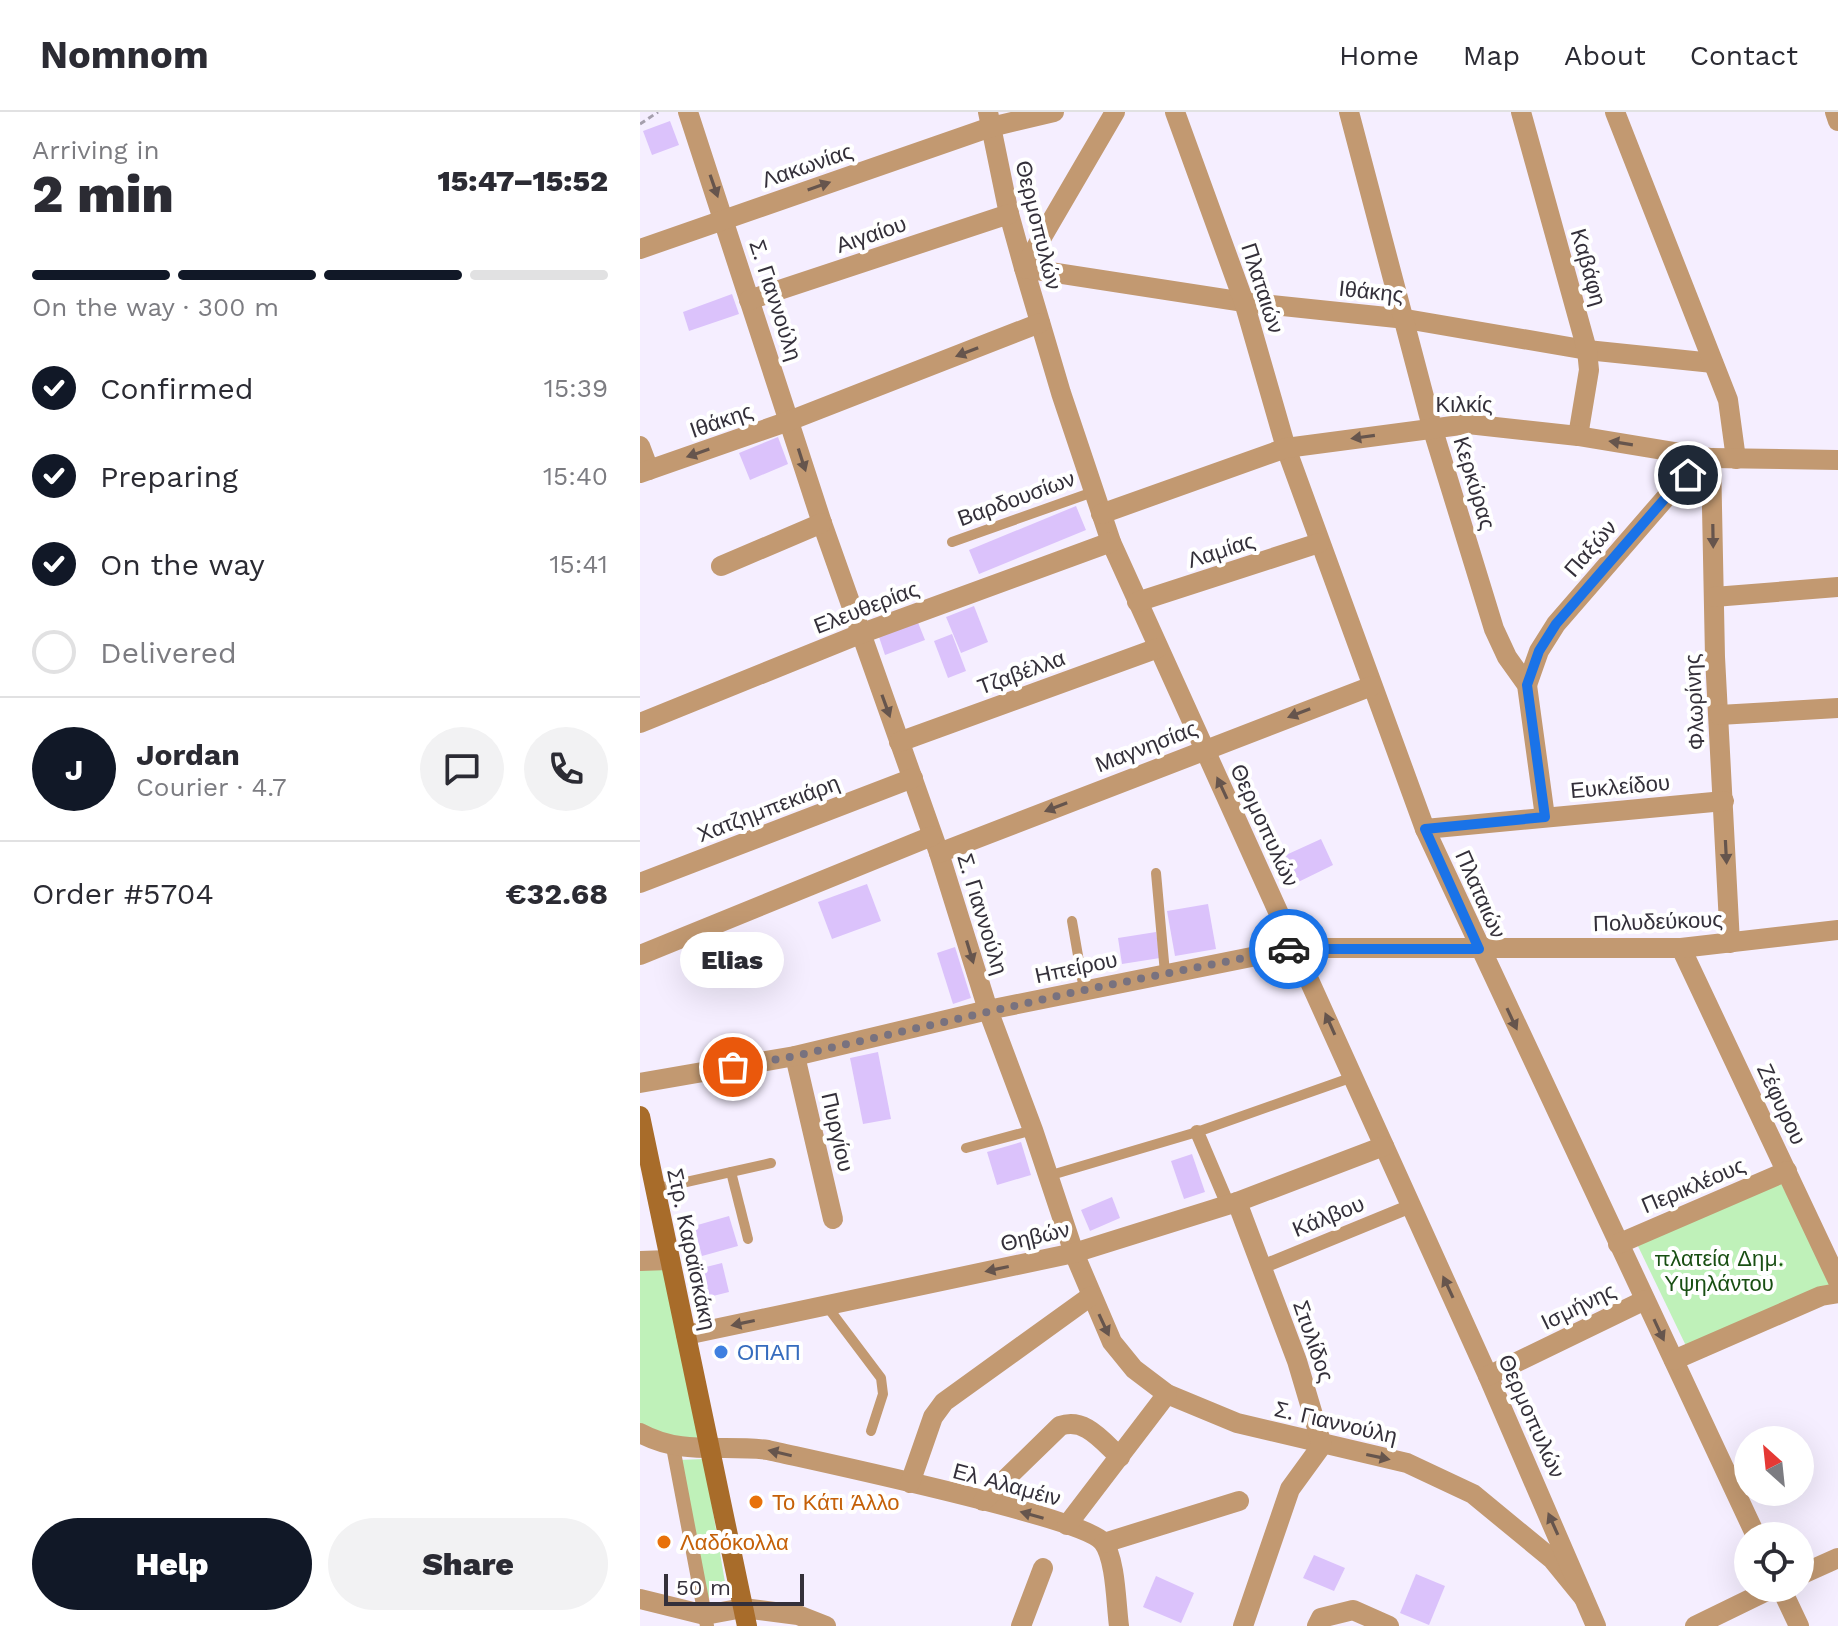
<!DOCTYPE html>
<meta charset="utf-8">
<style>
:root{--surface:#fff;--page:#f2f2f3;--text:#2b2b33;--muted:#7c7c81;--line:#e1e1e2;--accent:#111827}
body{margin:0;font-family:"Work Sans",sans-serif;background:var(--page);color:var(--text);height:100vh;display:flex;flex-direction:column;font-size:30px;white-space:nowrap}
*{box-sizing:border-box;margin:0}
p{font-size:26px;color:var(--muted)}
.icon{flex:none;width:44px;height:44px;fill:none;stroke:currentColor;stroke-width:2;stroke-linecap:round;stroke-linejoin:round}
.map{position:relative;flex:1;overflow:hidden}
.panel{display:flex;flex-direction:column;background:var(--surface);width:640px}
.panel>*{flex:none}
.needle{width:52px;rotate:333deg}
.controls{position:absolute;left:1094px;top:1314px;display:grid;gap:16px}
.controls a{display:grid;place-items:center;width:80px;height:80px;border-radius:50%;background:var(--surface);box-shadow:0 8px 32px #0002;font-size:40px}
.scale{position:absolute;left:24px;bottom:20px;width:140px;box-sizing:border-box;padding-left:8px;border:4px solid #34303a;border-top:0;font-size:22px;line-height:28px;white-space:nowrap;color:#34303a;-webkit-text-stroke:6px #fff;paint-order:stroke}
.pin{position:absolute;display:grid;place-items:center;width:68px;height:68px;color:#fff;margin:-34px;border:4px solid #fff;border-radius:50%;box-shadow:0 2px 8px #0007}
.courier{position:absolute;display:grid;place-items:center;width:80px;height:80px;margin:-40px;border:6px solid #1a73e8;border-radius:50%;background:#fff;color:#222;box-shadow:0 2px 10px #0007}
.bubble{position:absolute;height:56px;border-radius:28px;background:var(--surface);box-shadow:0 8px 32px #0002;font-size:26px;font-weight:800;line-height:56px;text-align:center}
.headline em{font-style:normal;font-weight:800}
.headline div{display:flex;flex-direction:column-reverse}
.headline{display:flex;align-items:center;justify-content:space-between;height:136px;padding:0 32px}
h1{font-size:52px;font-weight:800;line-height:60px}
.bar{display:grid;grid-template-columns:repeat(4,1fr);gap:12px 8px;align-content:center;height:96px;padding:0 32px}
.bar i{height:10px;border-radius:6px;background:var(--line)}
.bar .current{background:var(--accent)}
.bar p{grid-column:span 4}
.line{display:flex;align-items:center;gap:20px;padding:0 32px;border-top:2px solid var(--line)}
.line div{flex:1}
.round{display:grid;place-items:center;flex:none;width:84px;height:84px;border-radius:42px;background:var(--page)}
ol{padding:0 32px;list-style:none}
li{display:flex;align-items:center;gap:24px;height:88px}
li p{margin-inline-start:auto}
li .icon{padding:8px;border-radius:50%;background:var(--accent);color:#fff;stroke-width:4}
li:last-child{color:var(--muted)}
li i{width:44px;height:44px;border:4px solid var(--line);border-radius:50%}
.action{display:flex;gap:16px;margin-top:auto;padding:16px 32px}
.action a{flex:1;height:92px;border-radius:48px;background:var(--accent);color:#fff;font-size:32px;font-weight:800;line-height:92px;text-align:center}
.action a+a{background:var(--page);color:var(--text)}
header{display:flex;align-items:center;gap:48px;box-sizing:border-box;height:112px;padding:0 40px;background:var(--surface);border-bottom:2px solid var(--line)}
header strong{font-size:38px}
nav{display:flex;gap:44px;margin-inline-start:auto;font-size:28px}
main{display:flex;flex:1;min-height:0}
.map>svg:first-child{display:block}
.green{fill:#bff1b9}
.building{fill:#dbc2fb}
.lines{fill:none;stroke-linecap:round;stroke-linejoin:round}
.path{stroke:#a59fad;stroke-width:3;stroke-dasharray:6 4;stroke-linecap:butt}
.service{stroke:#c29971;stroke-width:10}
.pedestrian{stroke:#c29971;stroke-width:14}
.minor{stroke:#c29971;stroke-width:20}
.tertiary{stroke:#c29971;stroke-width:20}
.secondary{stroke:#a86c2a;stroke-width:20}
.oneway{fill:#66554d}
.done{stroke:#78727f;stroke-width:8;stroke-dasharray:0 14.4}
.route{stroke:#1a73e8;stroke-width:10}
.shop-dot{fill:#3f7fe0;stroke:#fff;stroke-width:3}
.food-dot{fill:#e8710a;stroke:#fff;stroke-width:3}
.labels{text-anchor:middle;stroke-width:8;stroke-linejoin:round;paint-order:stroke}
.street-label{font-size:22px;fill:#34303a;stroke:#fff}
.park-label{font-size:22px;fill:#194f13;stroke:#fff}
.shop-label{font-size:22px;fill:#366cbe;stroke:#fff;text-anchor:start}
.food-label{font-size:22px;fill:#c56008;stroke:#fff;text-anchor:start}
</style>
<header>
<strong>Nomnom</strong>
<nav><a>Home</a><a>Map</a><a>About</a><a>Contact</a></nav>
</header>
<main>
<section class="panel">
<div class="headline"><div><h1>2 min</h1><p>Arriving in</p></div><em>15:47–15:52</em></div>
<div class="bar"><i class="current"></i><i class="current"></i><i class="current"></i><i></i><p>On the way · 300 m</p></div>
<ol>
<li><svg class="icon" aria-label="check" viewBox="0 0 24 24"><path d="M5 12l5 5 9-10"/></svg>Confirmed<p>15:39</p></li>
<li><svg class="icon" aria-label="check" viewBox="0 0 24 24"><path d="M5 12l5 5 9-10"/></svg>Preparing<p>15:40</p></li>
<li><svg class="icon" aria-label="check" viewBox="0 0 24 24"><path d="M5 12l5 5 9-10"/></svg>On the way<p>15:41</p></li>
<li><i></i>Delivered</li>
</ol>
<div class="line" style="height:144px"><b class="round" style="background:var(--accent);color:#fff">J</b><div><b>Jordan</b><p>Courier · 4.7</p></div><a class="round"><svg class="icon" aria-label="chat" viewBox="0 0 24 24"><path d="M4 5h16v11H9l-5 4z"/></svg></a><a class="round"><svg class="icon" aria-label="phone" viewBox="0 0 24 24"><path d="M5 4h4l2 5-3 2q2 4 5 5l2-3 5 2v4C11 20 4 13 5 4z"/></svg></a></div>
<div class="line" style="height:104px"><div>Order #5704</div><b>€32.68</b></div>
<div class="action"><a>Help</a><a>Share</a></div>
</section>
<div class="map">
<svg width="1198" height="1514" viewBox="0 0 1198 1514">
<rect width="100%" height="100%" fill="#f5eeff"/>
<g class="green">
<polygon points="1141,1071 1191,1172 1048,1238 996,1130"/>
<polygon points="0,1155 24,1155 63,1328 34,1332 0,1314"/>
<polygon points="64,1347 87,1482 65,1487 39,1348"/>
</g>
<g class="building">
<polygon points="30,9 39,33 12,43 3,19"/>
<polygon points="92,182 99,202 49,219 43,200"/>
<polygon points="138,325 148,352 110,368 99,341"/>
<polygon points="436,394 446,418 339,462 329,438"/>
<polygon points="334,494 348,530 321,541 306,505"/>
<polygon points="277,508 285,528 245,543 238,522"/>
<polygon points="312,522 326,559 308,566 294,529"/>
<polygon points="681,727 693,753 648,775 635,748"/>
<polygon points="227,772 241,809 192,827 178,790"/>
<polygon points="568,792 576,837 535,844 527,799"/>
<polygon points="516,820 520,846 482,852 478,826"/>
<polygon points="315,835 331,886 313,892 297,841"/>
<polygon points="238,940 251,1007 223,1012 210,946"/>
<polygon points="381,1030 391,1063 357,1073 347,1040"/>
<polygon points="552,1042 565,1080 544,1087 531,1049"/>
<polygon points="472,1085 480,1106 450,1119 441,1098"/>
<polygon points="89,1104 98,1134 62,1144 54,1114"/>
<polygon points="82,1151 89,1180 69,1185 62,1156"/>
<polygon points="674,1443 705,1456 694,1479 663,1466"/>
<polygon points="776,1462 805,1474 789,1513 760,1501"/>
<polygon points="516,1464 554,1481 541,1511 503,1495"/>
</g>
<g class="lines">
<polyline class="path" points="0,12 18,0"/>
<g class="service">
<polyline points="312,430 453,380"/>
<polyline points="516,761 525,861"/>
<polyline points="432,809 444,878"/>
<polyline points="326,1036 393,1018"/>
<polyline points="91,1060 108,1127"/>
<polyline points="408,1064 557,1020 713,965"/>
<polyline points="15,1077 131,1051"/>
<polyline points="186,1193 241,1266 243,1282 231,1319"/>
</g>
<g class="pedestrian">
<polyline points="557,1020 588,1093"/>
<polyline points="622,1155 771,1094"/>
<polyline points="33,1335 67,1514"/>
</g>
<g class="minor">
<polyline points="48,0 182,411 299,741 348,898 393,1018 434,1141 472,1230 494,1257 527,1282 597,1311 767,1351 833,1382 912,1447 943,1485"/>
<polyline points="348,0 369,102 384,156 421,281 471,430 848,1264 956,1514"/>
<polyline points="475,0 384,156 604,190 766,207 947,238 1073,251"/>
<polyline points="535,0 604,190 646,336 785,717 1116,1424"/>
<polyline points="709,0 792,315 854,517 867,545 887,573 905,705"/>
<polyline points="881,0 947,238 949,258 938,324"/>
<polyline points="975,0 1088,288 1096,347"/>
<polyline points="1195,0 1198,9"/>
<polyline points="0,137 351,15 414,0"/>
<polyline points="109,188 369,102"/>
<polyline points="0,334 9,358"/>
<polyline points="1071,346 1075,545 1090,831"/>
<polyline points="0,361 149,309 400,211"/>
<polyline points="461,402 646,336 828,312 938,324 1071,346 1198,348"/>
<polyline points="81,454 182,411"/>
<polyline points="1074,485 1198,475"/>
<polyline points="497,490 679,431"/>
<polyline points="887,573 899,539 916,512 1028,383 1071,346"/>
<polyline points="1079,603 1198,596"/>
<polyline points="0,611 220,522 471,430"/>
<polyline points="259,630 518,536"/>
<polyline points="785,717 1084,689"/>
<polyline points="299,741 732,574"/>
<polyline points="0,771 273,666"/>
<polyline points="1041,836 1198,1169"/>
<polyline points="0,843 292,724"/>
<polyline points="155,944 193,1107"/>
<polyline points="0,971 155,944 348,898 656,836 1041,836 1198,818"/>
<polyline points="597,1090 657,1249 682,1333 650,1377 603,1514"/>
<polyline points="978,1132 1147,1059"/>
<polyline points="0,1149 29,1148"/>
<polyline points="46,1223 434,1141 597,1090 744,1034"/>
<polyline points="1034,1248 1181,1184 1198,1181"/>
<polyline points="848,1264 1005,1188"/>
<path d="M0,1321C42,1344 82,1332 128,1338C176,1349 443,1405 463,1430C476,1447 476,1493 479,1514"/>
<polyline points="270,1371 293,1305 304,1290 451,1184"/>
<path d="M343,1389L420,1314C445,1305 462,1329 480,1345"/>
<polyline points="427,1413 527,1282"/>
<polyline points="464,1431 599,1389"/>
<polyline points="1160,1463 1198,1446"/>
<polyline points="1141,1476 1159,1514"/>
<polyline points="103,1496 158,1503 186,1514"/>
<polyline points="381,1514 403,1456"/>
<polyline points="677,1514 681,1506 713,1498 749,1514"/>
<polyline points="1055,1514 1133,1476"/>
</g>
<polyline class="tertiary" points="0,1487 65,1503 103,1496"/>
<polyline class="secondary" points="0,1004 107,1514"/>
</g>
<defs><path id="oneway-solid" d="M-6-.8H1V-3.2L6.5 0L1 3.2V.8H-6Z" transform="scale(2)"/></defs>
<g class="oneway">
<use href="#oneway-solid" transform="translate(74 74) rotate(71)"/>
<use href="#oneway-solid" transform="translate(179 74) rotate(-19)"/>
<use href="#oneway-solid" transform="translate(327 240) rotate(159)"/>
<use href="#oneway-solid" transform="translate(723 325) rotate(172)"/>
<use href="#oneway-solid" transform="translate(981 331) rotate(-171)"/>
<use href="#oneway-solid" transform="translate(58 341) rotate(161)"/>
<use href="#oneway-solid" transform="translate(162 348) rotate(72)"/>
<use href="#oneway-solid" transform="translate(1073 424) rotate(89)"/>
<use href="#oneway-solid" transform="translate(246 594) rotate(70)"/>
<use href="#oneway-solid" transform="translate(659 601) rotate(159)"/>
<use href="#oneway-solid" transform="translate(582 676) rotate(-115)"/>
<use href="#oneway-solid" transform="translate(416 695) rotate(159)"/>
<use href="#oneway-solid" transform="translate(1086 740) rotate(87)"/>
<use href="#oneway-solid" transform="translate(330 840) rotate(73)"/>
<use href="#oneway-solid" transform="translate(872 907) rotate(65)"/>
<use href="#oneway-solid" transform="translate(690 912) rotate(-114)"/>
<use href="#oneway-solid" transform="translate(357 1157) rotate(168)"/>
<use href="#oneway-solid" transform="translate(808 1175) rotate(-115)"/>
<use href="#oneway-solid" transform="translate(103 1211) rotate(168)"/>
<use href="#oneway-solid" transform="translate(464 1213) rotate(65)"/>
<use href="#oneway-solid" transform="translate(1019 1218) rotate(65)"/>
<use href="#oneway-solid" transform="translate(140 1341) rotate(-167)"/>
<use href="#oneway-solid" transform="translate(738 1345) rotate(12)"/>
<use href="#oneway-solid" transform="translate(392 1403) rotate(-164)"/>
<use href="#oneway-solid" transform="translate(913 1412) rotate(-114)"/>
</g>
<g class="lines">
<polyline class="done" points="93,955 155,944 444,878 649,837"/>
<polyline class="route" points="649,837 839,837 785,717 905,705 887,573 899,539 916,512 1028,383 1048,363"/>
</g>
<circle class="shop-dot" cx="81" cy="1240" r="8"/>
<g class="food-dot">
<circle cx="116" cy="1390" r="8"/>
<circle cx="24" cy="1430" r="8"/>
</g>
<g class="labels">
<g class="street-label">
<text transform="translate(167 53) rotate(-19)" y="8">Λακωνίας</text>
<text transform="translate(399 113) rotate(76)" y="8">Θερμοπυλών</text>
<text transform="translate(231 122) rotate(-19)" y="8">Αιγαίου</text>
<text transform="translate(949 155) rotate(74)" y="8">Καβάφη</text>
<text transform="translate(623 176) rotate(72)" y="8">Πλαταιών</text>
<text transform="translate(731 179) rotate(6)" y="8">Ιθάκης</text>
<text transform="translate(136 188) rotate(72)" y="8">Σ. Γιαννούλη</text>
<text x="824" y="300">Κιλκίς</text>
<text transform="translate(81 308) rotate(-19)" y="8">Ιθάκης</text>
<text transform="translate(835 371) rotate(73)" y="8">Κερκύρας</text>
<text transform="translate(376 386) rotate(-20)" y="8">Βαρδουσίων</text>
<text transform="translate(950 436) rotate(-49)" y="8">Παξών</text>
<text transform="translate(581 438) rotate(-18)" y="8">Λαμίας</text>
<text transform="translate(226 495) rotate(-21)" y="8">Ελευθερίας</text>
<text transform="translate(381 560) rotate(-20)" y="8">Τζαβέλλα</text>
<text transform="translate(1054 590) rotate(-93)" y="8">Φλωρίνης</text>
<text transform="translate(506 634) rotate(-21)" y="8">Μαγνησίας</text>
<text transform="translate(980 674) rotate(-5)" y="8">Ευκλείδου</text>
<text transform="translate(128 696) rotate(-21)" y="8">Χατζημπεκιάρη</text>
<text transform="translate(625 713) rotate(65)" y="8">Θερμοπυλών</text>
<text transform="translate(841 782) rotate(66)" y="8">Πλαταιών</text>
<text transform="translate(343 802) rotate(73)" y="8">Σ. Γιαννούλη</text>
<text transform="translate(1018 809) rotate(-2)" y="8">Πολυδεύκους</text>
<text transform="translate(436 855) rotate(-12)" y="8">Ηπείρου</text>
<text transform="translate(1142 992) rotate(65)" y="8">Ζέφυρου</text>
<text transform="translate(198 1020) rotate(77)" y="8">Πυργίου</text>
<text transform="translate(1053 1073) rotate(-23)" y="8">Περικλέους</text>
<text transform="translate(688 1104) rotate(-22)" y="8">Κάλβου</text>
<text transform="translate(395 1124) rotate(-13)" y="8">Θηβών</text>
<text transform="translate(52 1137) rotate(78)" y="8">Στρ. Καραϊσκάκη</text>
<text transform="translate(938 1194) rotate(-26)" y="8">Ισμήνης</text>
<text transform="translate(674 1229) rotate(71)" y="8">Στυλίδος</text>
<text transform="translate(892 1304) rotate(66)" y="8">Θερμοπυλών</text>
<text transform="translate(696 1310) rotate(13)" y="8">Σ. Γιαννούλη</text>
<text transform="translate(367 1372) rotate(15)" y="8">Ελ Αλαμέιν</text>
</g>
<g class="park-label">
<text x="1079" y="1154">πλατεία Δημ.<tspan x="1079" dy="25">Υψηλάντου</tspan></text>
</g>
<g class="shop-label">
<text x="97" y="1248">ΟΠΑΠ</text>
</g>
<g class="food-label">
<text x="132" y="1398">Το Κάτι Άλλο</text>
<text x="40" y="1438">Λαδόκολλα</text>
</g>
</g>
</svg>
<div class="controls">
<a><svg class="needle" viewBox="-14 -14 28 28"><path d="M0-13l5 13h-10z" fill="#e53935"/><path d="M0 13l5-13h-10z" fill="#7c7c81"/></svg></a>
<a><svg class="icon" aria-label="locate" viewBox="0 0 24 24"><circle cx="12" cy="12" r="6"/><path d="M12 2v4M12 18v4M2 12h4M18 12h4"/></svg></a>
</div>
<div class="scale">50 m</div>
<div class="pin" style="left:93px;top:955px;background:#ea580c"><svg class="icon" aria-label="bag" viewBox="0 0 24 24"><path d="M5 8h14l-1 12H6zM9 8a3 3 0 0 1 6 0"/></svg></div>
<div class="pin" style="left:1048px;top:363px;background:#1f2937"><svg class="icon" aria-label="home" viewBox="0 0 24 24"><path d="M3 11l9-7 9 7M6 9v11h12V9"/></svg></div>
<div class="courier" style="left:649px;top:837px"><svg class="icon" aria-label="car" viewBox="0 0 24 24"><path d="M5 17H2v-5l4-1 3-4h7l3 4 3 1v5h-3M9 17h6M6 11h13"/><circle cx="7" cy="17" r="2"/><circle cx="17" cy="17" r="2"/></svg></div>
<div class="bubble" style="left:40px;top:820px;width:104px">Elias</div>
</div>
</main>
